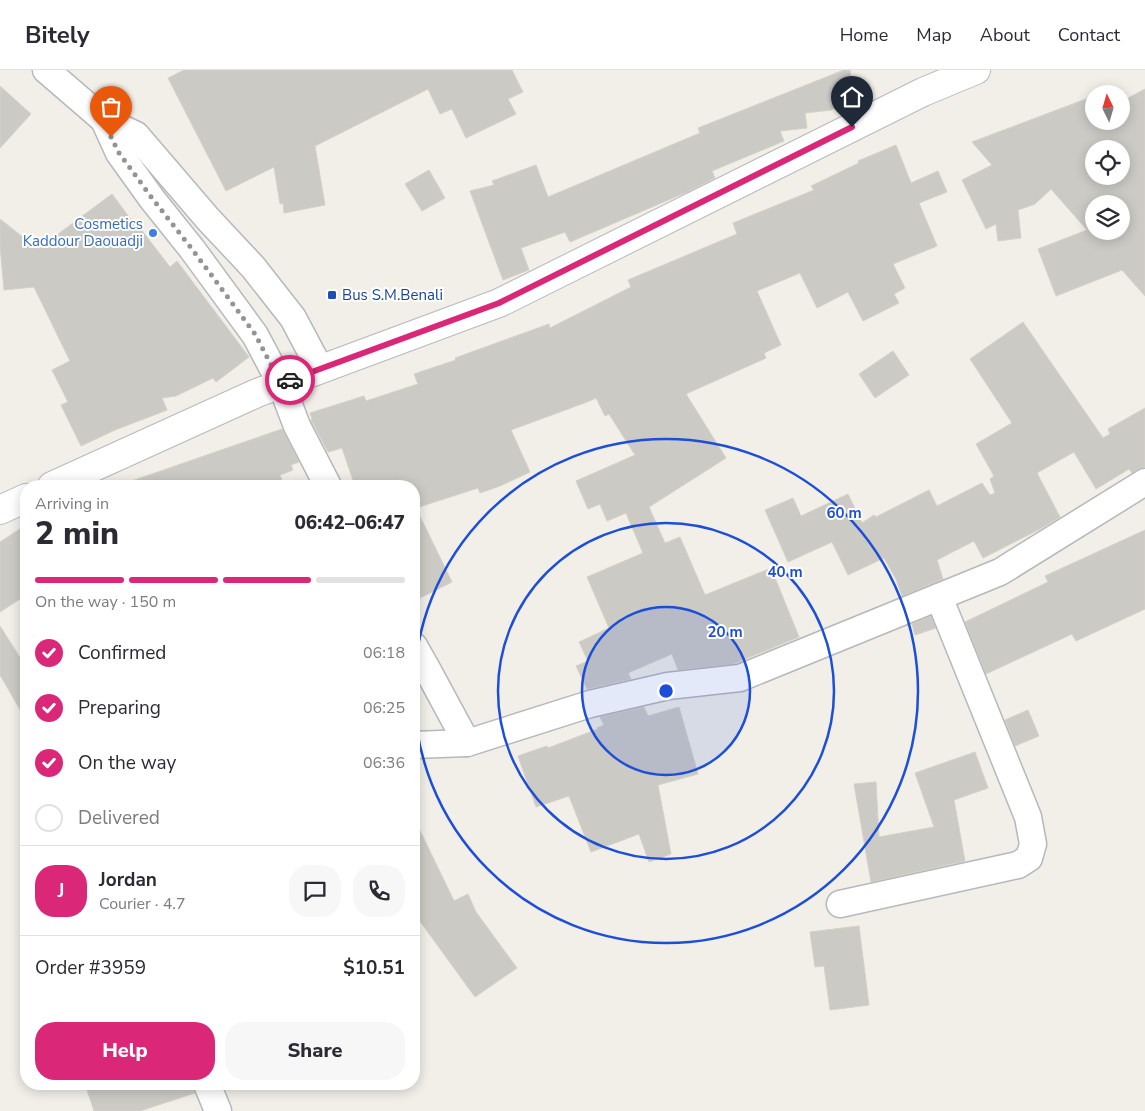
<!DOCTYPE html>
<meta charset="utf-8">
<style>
:root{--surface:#fff;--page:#f7f7f7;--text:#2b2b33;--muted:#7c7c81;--line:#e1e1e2;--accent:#db2777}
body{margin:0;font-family:"Nunito Sans",sans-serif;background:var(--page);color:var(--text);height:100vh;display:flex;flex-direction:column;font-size:19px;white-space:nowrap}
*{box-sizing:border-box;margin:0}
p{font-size:16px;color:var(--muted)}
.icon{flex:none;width:28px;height:28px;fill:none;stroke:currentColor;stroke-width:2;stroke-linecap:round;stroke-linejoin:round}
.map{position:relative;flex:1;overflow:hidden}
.panel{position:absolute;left:20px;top:410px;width:400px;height:610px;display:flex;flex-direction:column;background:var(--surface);border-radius:20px;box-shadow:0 2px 12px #0003}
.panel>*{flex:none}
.needle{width:32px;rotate:355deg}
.fabs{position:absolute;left:1085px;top:15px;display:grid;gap:10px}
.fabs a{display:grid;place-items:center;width:45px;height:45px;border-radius:50%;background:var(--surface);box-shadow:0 2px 12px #0003;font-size:25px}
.pin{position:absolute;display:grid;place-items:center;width:42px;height:42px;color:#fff;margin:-51px -21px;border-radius:50% 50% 50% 0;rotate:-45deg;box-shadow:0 0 5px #0007}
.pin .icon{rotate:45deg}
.courier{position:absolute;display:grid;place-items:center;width:50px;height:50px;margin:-25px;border:4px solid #db2777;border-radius:50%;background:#fff;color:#222;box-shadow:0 1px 6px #0007}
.overview em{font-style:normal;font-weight:800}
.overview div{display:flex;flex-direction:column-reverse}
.overview{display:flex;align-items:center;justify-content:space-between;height:85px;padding:0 15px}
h1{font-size:32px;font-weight:800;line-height:38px}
.bar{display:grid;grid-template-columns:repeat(4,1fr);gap:8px 5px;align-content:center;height:60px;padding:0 15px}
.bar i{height:6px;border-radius:4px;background:var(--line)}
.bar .selected{background:var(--accent)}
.bar p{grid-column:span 4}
.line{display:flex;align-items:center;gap:12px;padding:0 15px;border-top:1px solid var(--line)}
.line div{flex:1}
.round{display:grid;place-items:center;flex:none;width:52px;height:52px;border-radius:20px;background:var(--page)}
ol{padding:0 15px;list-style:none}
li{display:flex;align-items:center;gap:15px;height:55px}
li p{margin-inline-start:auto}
li .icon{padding:5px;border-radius:50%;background:var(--accent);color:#fff;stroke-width:4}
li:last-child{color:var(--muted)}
li i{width:28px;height:28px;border:2px solid var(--line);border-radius:50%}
.action{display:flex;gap:10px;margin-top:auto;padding:10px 15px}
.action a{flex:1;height:58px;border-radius:20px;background:var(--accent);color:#fff;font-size:20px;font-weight:800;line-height:58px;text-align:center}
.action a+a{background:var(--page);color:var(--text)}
header{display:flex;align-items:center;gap:30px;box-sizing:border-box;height:70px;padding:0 25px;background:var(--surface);border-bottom:1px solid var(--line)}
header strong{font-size:24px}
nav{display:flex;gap:28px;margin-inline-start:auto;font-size:18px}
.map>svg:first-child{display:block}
.building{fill:#cccac5;stroke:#d6d1c6;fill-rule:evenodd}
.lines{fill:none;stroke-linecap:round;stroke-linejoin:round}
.minor-casing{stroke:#b5b8bc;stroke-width:29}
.secondary-casing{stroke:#b6babf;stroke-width:30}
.minor{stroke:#fff;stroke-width:26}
.secondary{stroke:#fff;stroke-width:28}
.done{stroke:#929495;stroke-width:5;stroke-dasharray:0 9}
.route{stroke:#db2777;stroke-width:6}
.ring{fill:none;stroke:#1d4ed8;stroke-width:2.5}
.shop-dot{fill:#3f7fe0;stroke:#fff;stroke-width:2}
.transit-dot{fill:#1a4fb4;stroke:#fff;stroke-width:2}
.labels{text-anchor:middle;stroke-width:4;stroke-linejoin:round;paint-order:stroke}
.shop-label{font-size:15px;fill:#366cbe;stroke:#fff;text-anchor:end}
.transit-label{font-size:15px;fill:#164399;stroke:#fff;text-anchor:start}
.centre{fill:#1d4ed8;stroke:#fff;stroke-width:2.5}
.ring-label{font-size:15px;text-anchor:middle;font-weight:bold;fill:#1d4ed8;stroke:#fff;stroke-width:4;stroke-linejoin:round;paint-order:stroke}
</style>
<header>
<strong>Bitely</strong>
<nav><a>Home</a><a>Map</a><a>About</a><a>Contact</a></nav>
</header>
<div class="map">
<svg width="1145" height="1041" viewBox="0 0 1145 1041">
<rect width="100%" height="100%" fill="#f1efe8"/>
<g class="building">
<polygon points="184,0 512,0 523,22 508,29 516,44 466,68 452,39 440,44 428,19 315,76 325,135 284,143 283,133 280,134 274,97 226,121 168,8"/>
<polygon points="844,0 850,0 853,28 831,40 805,43 807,58 780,61 784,71 712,101 715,108 687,122 570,172 565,162 521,178 529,200 503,210 470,121 494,115 492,111 536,95 548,127 700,63 698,58"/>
<polygon points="0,16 31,44 0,78"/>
<path d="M1145,19V226L1122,200L1056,226L1038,179L1087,160L1051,119L1035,134L1018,140L1021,168L998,171L996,154L986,159L962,110L992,95L972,72L1094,26V51H1121V32ZM1094,79H1121V106H1094ZM1094,134H1121V161H1094Z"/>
<polygon points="896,75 911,113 938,101 947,122 919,133 937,176 893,194 905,218 894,224 899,233 863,251 848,222 817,238 800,203 757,221 781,275 764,283 766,288 686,324 726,388 649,437 665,473 680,467 705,525 771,498 799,567 733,594 678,600 672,584 628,603 631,609 587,619 576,596 588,591 579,572 609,558 587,507 643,483 626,443 607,451 600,434 588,439 576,411 635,385 609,344 605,346 596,328 587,332 511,360 530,402 500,416 480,423 478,418 416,438 452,512 414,531 414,416 397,416 395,410 376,416 355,416 342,378 328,382 311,350 312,349 310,343 364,326 366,331 418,314 414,304 456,290 455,288 549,254 550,258 631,217 628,210 737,164 733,153 814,120 811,116 859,93 858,91"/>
<polygon points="429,100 445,128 422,141 405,114"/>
<polygon points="112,124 138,159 140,158 170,197 177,191 249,287 216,312 213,308 176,326 162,328 167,340 115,360 81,376 61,335 68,332 52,300 70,291 34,217 4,220 0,175 0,149 38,179"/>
<polygon points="1023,252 1103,368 1110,364 1108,359 1145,338 1145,397 1138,399 1132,403 1129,399 1096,419 1074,382 1037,403 1060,447 1040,459 983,488 974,471 937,490 943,509 902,526 896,509 884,488 848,505 832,472 788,492 765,440 793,428 801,446 848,424 862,453 874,445 876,447 929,420 937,436 982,413 990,425 995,423 990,409 994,406 976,374 1012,353 970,289"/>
<polygon points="893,281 909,305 875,328 859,304"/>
<polygon points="282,359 299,392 291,395 293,400 280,405 284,416 127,416 126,413"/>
<polygon points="26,455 26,525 0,542 0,472"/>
<polygon points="1145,460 1145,539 1076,571 1072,564 986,604 965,552 1048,512 1045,506"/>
<polygon points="931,546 936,558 915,565 912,554"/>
<polygon points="0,556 26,597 26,650 0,605"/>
<polygon points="644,637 648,646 679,637 698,704 658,715 671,784 649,792 639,764 591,782 569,726 536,737 518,686 547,676 548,678 598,659 597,658 604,655 600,647"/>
<polygon points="1028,640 1039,666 1015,676 1005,650"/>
<polygon points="975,682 988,718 954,730 965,791 871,812 854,714 876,712 879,767 934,757 915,703"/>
<polygon points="414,748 454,831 468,824 476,842 517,898 475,927 414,843"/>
<polygon points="859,856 869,935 830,940 824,896 815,897 810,862"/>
<polygon points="85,1014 192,1014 195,1023 140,1041 94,1041"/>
</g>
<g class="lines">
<g class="minor-casing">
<g id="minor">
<polyline points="46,0 104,50 136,65 208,149 253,197 293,248 320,299"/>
<polyline points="104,50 119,83 152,129 192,179 255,265 281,314 297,356 328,416"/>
<polyline points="414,576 427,599 467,673"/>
<polyline points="414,675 467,673 590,634 668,616 740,608 1000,502 1145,412"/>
<polyline points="840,834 1018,795 1029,788 1033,774 1028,747 939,527"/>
<polyline points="207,1014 218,1041"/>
</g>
</g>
<g class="secondary-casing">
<g id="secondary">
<polyline points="52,416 257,323 499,233 923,22 976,0"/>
<polyline points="0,440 26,428"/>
</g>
</g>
<use href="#minor" class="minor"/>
<use href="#secondary" class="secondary"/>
</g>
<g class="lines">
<polyline class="done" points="111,67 119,83 152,128 192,179 255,264 281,314 290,310"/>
<polyline class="route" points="290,310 499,233 852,57"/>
</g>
<circle cx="666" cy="621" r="84" fill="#1d4ed8" fill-opacity=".12"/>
<g class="ring">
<circle cx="666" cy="621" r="84"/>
<circle cx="666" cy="621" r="168"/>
<circle cx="666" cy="621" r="252"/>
</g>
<circle class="shop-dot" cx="153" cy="163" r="5"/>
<rect class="transit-dot" x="327" y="220" width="10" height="10" rx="2.5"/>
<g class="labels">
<g class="shop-label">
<text x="143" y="159">Cosmetics<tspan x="143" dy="17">Kaddour Daouadji</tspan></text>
</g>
<g class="transit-label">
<text x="342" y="230">Bus S.M.Benali</text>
</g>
</g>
<circle cx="666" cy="621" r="8" class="centre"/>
<g class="ring-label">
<text x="844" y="448">60 m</text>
<text x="785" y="507">40 m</text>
<text x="725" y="567">20 m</text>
</g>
</svg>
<div class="fabs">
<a><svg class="needle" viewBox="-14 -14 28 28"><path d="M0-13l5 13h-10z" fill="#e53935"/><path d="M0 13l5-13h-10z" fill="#7c7c81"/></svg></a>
<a><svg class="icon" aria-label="locate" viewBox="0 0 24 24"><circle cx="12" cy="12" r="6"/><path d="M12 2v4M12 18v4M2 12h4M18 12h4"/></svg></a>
<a><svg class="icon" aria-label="layers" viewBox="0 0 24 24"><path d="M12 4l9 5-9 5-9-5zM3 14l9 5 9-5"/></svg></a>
</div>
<div class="pin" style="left:111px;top:67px;background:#ea580c"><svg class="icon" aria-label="bag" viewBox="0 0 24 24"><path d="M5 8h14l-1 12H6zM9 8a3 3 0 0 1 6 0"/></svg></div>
<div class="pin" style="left:852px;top:57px;background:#1f2937"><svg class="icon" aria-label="home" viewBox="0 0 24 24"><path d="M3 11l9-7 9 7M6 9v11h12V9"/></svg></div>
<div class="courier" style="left:290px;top:310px"><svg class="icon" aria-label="car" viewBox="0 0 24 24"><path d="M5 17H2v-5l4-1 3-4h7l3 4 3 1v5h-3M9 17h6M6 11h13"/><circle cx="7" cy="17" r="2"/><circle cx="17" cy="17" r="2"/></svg></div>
<section class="panel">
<div class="overview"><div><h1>2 min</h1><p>Arriving in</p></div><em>06:42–06:47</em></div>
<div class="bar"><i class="selected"></i><i class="selected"></i><i class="selected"></i><i></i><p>On the way · 150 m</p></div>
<ol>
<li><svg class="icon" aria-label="check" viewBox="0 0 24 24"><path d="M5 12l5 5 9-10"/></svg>Confirmed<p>06:18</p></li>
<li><svg class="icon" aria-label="check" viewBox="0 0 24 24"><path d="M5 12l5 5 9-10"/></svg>Preparing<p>06:25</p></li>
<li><svg class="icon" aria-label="check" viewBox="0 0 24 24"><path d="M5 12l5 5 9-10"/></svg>On the way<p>06:36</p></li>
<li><i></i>Delivered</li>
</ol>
<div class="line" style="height:90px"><b class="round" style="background:var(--accent);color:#fff">J</b><div><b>Jordan</b><p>Courier · 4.7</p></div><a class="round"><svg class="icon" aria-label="chat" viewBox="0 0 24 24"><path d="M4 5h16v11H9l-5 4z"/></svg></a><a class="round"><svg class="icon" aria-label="phone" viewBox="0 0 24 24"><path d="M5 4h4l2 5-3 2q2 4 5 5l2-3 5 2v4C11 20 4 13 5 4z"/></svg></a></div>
<div class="line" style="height:65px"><div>Order #3959</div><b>$10.51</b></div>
<div class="action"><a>Help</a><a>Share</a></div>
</section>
</div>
